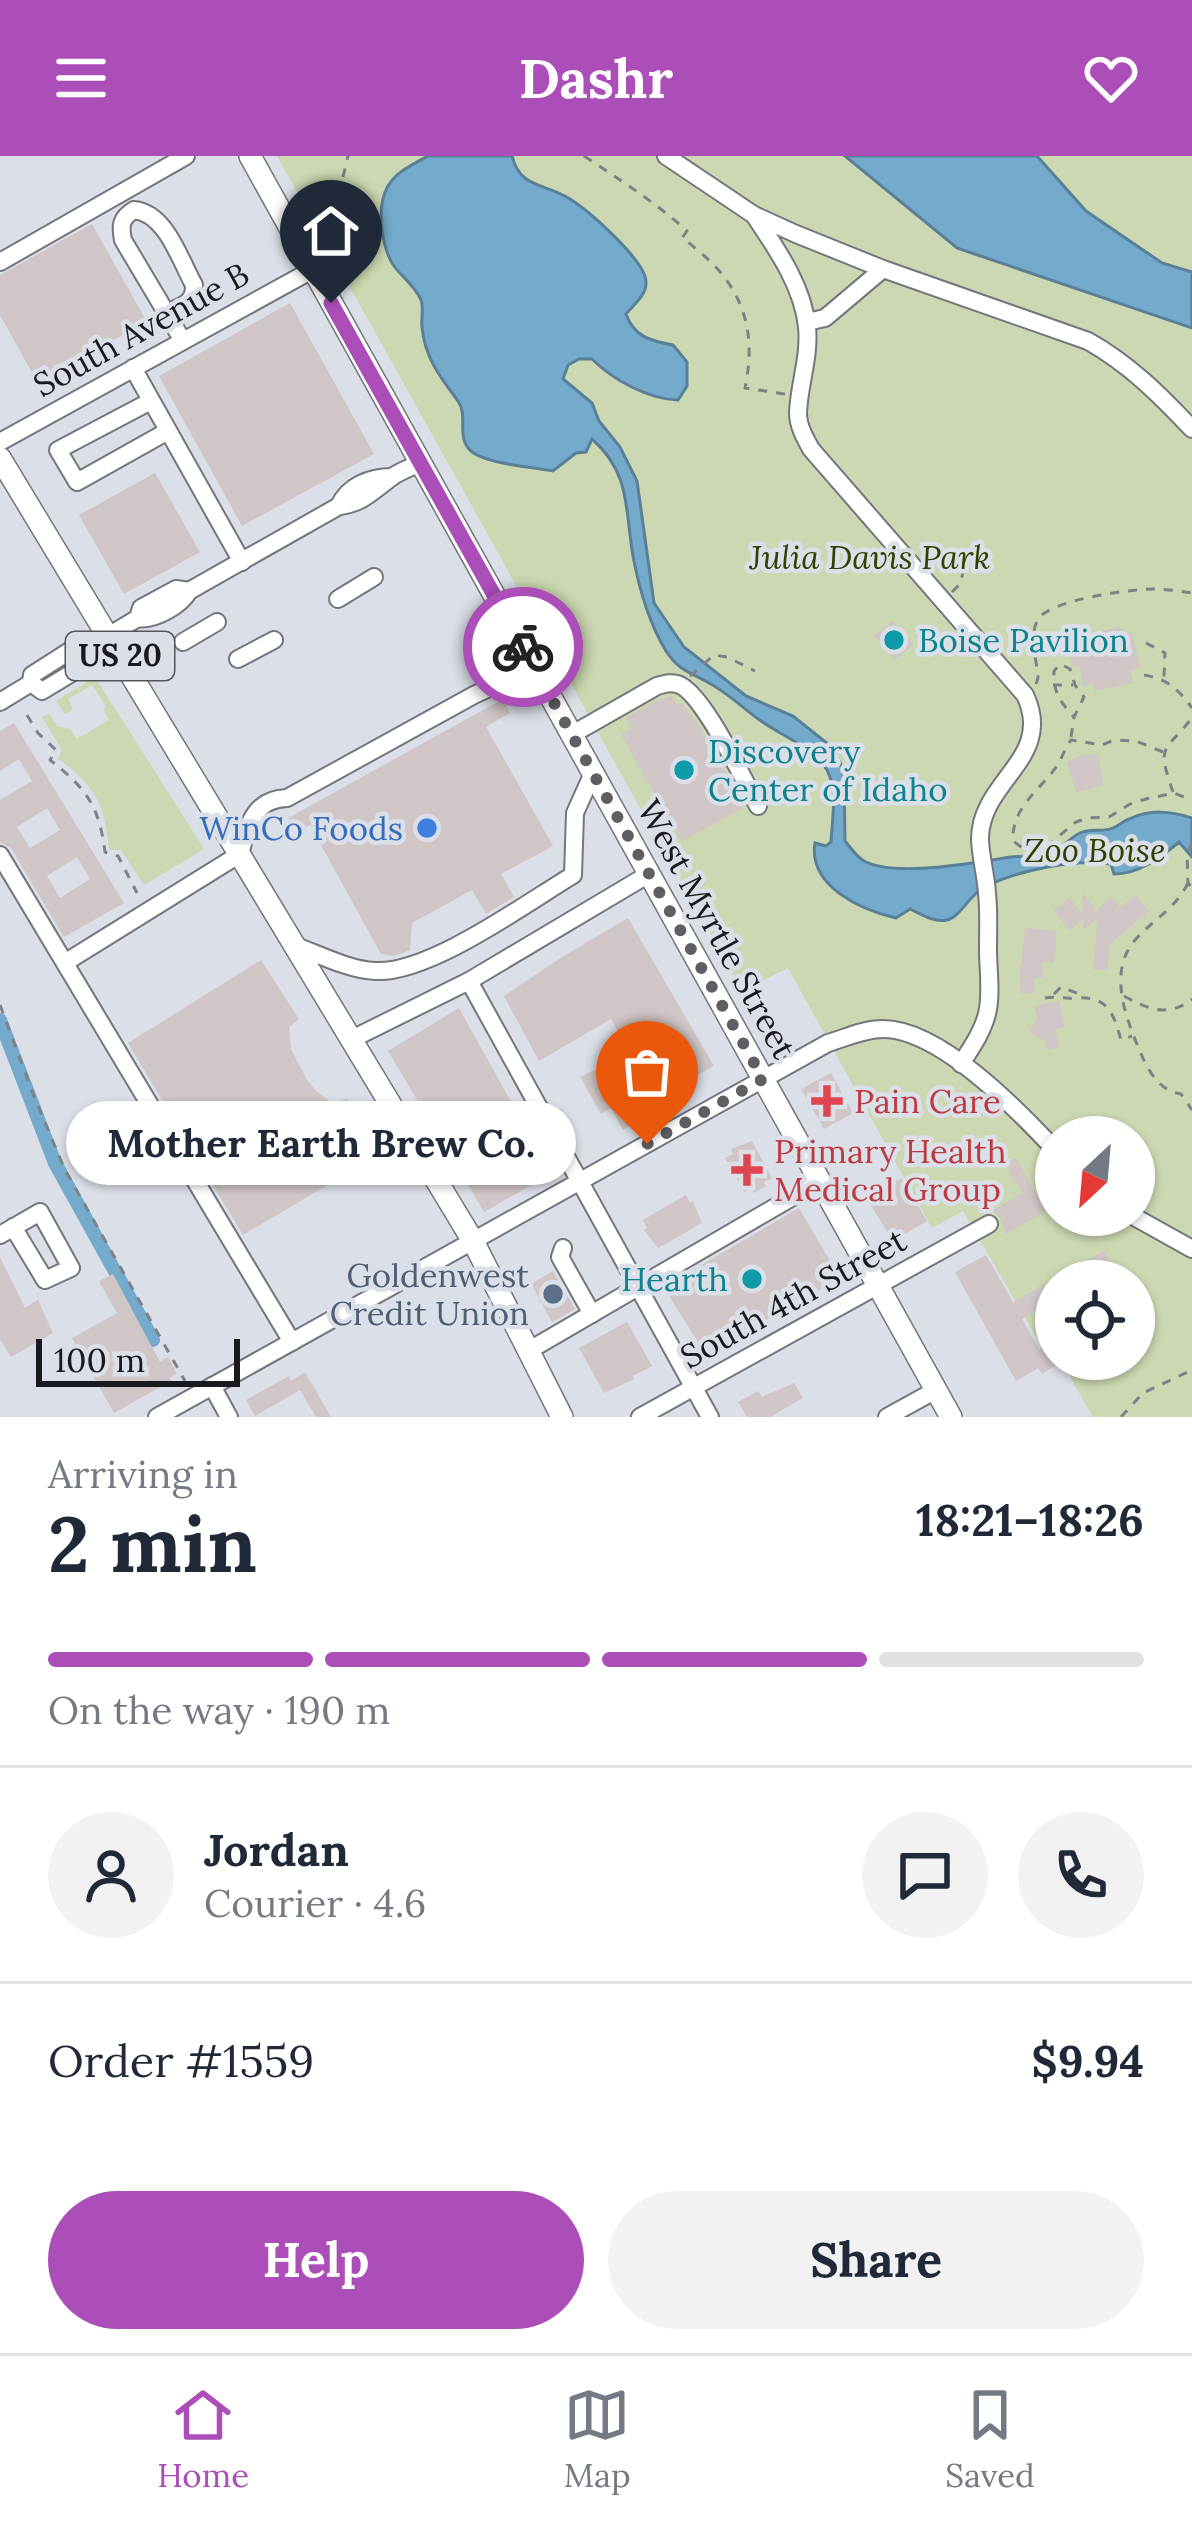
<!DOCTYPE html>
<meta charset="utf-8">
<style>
:root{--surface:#fff;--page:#f2f2f3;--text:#1f2937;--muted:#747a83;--line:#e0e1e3;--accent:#ac4eb8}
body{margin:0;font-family:Lora,serif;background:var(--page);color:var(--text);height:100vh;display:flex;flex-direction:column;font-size:45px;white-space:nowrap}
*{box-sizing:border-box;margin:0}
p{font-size:39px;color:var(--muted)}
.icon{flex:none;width:66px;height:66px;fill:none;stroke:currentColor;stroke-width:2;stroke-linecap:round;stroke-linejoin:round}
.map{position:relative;height:1261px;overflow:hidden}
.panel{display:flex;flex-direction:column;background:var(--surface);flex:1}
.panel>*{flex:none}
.needle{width:78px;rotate:206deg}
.tools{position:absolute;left:1035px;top:960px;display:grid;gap:24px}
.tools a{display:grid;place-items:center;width:120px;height:120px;border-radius:50%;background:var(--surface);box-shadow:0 3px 9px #0004;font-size:60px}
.scale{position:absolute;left:36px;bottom:30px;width:204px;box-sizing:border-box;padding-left:12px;border:6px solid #191a1d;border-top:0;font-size:33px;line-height:42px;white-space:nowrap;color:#191a1d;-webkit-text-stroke:9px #dbdfe7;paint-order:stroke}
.pin{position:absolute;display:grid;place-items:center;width:102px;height:102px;color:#fff;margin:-123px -51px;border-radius:50% 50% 50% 0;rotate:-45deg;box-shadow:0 0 12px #0007}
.pin .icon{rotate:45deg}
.courier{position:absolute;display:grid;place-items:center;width:120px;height:120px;margin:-60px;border:9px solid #ac4eb8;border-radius:50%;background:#fff;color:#222;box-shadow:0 3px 15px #0007}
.bubble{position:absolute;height:84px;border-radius:42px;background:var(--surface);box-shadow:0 3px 9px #0004;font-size:39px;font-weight:800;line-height:84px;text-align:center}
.overview em{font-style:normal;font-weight:800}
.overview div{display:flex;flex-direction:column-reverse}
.overview{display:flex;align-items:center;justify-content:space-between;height:204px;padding:0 48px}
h1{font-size:78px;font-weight:800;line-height:90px}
.bar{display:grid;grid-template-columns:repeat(4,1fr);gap:18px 12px;align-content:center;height:144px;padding:0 48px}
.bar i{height:15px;border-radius:9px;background:var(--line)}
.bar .current{background:var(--accent)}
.bar p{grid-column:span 4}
.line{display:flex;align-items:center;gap:30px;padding:0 48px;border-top:3px solid var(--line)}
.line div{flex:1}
.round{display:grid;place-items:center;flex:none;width:126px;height:126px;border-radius:63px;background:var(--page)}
.cta{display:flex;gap:24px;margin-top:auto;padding:24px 48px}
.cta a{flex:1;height:138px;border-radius:72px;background:var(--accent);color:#fff;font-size:48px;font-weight:800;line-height:138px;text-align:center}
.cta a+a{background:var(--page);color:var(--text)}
header{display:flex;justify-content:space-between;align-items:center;height:156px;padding:0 48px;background:var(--accent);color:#fff;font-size:54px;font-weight:800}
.menu{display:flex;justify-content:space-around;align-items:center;height:168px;border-top:3px solid var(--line);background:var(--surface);font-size:33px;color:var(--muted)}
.menu a{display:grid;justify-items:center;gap:6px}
.menu .current{color:var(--accent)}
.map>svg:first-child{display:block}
.green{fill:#cbd8b1;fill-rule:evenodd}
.water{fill:#74abcd;stroke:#598098;stroke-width:3}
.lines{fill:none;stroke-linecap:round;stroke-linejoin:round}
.canal{stroke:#74abcd;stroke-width:14}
.building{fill:#cfc6c5;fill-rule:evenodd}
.minor-casing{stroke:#73767d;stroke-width:20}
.major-casing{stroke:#73767d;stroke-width:24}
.path{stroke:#7e8187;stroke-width:3;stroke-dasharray:9 9;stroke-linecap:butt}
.minor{stroke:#fff;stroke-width:16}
.major{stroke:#fff;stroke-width:21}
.done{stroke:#5d5f64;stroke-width:12;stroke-dasharray:0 21.6}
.route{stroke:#ac4eb8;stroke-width:15}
.culture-dot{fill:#0f9aa8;stroke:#dbdfe7;stroke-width:4.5}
.shop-dot{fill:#3f7fe0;stroke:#dbdfe7;stroke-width:4.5}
.health-dot{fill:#e0444e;stroke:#dbdfe7;stroke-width:4.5}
.service-dot{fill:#5c6f8a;stroke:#dbdfe7;stroke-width:4.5}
.labels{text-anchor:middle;stroke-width:9;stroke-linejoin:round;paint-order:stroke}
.shield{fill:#dbdfe7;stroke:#53555a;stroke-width:3}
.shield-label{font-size:30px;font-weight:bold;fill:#191a1d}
.street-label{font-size:33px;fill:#191a1d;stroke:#dbdfe7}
.park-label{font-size:33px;font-style:italic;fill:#324101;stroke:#dbdfe7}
.culture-label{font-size:33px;fill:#0d838f;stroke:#dbdfe7;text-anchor:start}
.shop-label{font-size:33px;fill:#366cbe;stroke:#dbdfe7;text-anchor:end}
.health-label{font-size:33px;fill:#be3a42;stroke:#dbdfe7;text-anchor:start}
.service-label{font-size:33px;fill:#4e5e75;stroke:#dbdfe7;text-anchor:end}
</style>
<header><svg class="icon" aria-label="menu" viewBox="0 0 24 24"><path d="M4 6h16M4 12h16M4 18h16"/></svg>Dashr<svg class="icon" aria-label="heart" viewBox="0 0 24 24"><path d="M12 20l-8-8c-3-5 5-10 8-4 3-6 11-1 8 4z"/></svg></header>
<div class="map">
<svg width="1192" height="1261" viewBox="0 0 1192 1261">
<rect width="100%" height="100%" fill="#dbdfe7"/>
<g class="green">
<path d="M277,0H845L958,92L1192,172V1261H1093L1060,1203H1134V1125H1056V1196L1046,1179L1038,1184L963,1055L932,1072L788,812L742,835ZM1056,981H1134V1059H1056Z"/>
<polygon points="1037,0 1192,0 1192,116 1162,107 1086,55"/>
<path d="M95,521L204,693L144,729L121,694H109C106,651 95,628 58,603L62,594L42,561L49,558L57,570L70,573L77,583L109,564L103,553L106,550L92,529L68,543L73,553L65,558L56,545Z"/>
</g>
<g class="water">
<path d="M428,0H512C520,33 546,27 570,43C589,55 646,105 646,126C647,139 633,149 626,158C634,181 651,185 673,189L687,206V230L678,244C648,243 613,224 592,203H579L568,209L563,223L592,247L599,265L620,291L637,325L654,447L684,491L746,540L793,560L828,588L840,606L844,623L845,685C850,691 857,701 864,705C895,722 977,706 1011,701C1023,699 1037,704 1048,700C1060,695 1067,684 1078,678C1090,671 1102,677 1113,672C1119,670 1123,665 1129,663C1151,653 1170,655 1192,662V701L1179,686C1160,702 1139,718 1114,718L1111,708C1077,702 1012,715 982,733C969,740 960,761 947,764C935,767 921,758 910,753L896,762C861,754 808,730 815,687L826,690L831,686C832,664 838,634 827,614C813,591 782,580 761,565C744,553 728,537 709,527C690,516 679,515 666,495C649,467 639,432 633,400C625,354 631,317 592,283L586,296L576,297L553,315C532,311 488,308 472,296C455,282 469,260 458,245C440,221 425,202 422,171C421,162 424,152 421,144C415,129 400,120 392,107C383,91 378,62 383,43C388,19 408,11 428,0Z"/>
<polygon points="845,0 1037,0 1086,55 1162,107 1192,116 1192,172 957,92"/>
</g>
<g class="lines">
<polyline class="canal" points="0,864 55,1007 153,1184"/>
</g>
<g class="building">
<polygon points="92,68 147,166 101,191 53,210 64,229 45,240 0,159 0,119"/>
<polygon points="290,147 374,298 242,370 159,220"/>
<polygon points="155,317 200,396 124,438 79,359"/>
<polygon points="893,465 913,488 895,504 874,480"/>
<polygon points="1120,471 1122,478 1132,476 1140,512 1130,514 1133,527 1094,535 1092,528 1083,530 1079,510 1073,511 1067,484"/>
<polygon points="672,540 677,549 681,547 699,570 744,651 681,686 621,578 632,572 626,562 660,543"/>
<polygon points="503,543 510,557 486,571 553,690 501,718 514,741 486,758 472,734 412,767 410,794 395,800 381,798 310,669 296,676 288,662"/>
<path d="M14,567L124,747L64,781L11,692L0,686V644L32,625L19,603L0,615V575ZM47,652L60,674L30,692L17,671ZM77,701L90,723L60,742L47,720Z"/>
<polygon points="1082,599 1098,599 1103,629 1076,636 1067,606"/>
<polygon points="1082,737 1098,756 1099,752 1111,741 1120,752 1135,739 1149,755 1110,788 1107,814 1093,813 1098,762 1083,774 1083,763 1070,774 1053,755 1069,742 1083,758"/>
<polygon points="628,762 714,910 634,954 640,964 623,974 611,952 601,958 580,921 630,896 611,863 539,905 504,840 562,801"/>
<polygon points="1025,772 1057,775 1054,807 1042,806 1043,822 1034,823 1035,837 1021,838 1019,811 1021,810"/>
<polygon points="261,804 299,863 289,871 291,893 307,924 316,935 334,948 347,942 380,998 243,1079 128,887"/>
<polygon points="1059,845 1065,871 1055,873 1059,891 1047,894 1045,885 1029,876 1037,862 1034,850"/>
<polygon points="459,852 551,1018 484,1056 388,895"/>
<polygon points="831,917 853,957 824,973 801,933"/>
<polygon points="752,985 772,1022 764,1026 766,1030 754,1037 751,1033 744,1036 725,1002 733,998 731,993"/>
<polygon points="1016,1002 1046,1055 1006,1078 1001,1063 993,1054 1023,1037 1005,1009"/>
<polygon points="901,1022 927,1065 893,1085 867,1043"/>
<polygon points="686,1039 690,1047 693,1045 702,1067 658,1092 644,1074 647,1072 643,1064"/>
<polygon points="799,1052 840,1122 706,1199 666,1135 669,1133 667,1129"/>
<polygon points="1104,1095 1113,1111 1089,1125 1056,1125 1056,1143 1022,1163 1039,1193 1044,1190 1056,1209 1042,1218 1038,1212 1016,1225 955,1116 986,1099 1013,1146"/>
<polygon points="0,1101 25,1152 38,1144 53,1177 11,1201 0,1183"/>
<polygon points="553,1115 575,1153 552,1166 531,1128"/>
<polygon points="113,1118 160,1206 168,1201 177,1218 169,1222 171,1225 114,1257 72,1182 117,1157 99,1125"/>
<polygon points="627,1166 652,1210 633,1220 634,1223 604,1237 579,1192"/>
<polygon points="305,1216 331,1261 316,1261 300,1234 255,1260 246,1244 289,1220 291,1225"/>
<polygon points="794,1227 803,1242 770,1261 747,1261 738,1246 758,1235 762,1241"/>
</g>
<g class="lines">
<g class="minor-casing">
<g id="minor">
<path d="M666,0L754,59L796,78L883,113L1088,185C1129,208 1160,239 1192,273"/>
<path d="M754,59C776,92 803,130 807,171C810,201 799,228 798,257C798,270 805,282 811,293L1025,539C1055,602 981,624 980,682C980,699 986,719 987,737C989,756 988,775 988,793C988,815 992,837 987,858C982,877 971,892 961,908"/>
<polyline points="0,106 186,0"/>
<path d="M167,157C182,150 195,147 194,129C180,104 166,57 134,54C121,62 120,69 123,84L183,185"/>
<polyline points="807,166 825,162 883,113"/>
<polyline points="133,212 242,406"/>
<polyline points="151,245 58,294 77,326 168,275"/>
<polyline points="0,286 312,114"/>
<path d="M339,350C348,330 370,321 392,321"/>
<polyline points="338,443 374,421"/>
<path d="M138,462C155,465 181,449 189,435L339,350C362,348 374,334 392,321C400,315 412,311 420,307"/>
<polyline points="108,480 90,506 42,535 31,527 32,519 79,489 108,480 138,462 141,452 176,433 189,435"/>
<polyline points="183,486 217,466"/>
<polyline points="238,503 274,484"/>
<polyline points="0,546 31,527"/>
<path d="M571,579L657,530C665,528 669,526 677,528C702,534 744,625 758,650"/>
<polyline points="0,699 292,1186"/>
<path d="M296,790C320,799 350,814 375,815C429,818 525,748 573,719L575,657L593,617"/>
<path d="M66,806L240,698C248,670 253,643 287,642L474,539L506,524L524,493"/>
<polyline points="469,825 710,1261"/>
<polyline points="352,883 469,825 649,718"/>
<polyline points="1131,1059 1192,1093"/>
<polyline points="0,1079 40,1056 71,1112 45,1124 13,1071"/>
<polyline points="563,1092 560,1101 592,1158"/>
<polyline points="528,1195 820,1025"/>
<polyline points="212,1230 229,1261"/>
<path d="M157,1261L828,887C845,882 864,873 883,873C940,873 1019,955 1056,995"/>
<polyline points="640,1261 989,1068"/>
<polyline points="887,1261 936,1234"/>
</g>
</g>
<g class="major-casing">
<g id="major">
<polyline points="250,0 951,1261"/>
<polyline points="0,302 473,1085 562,1261"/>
</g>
</g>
<g class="path">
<path d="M584,0C620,24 655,46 687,75L682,82C737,121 759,165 745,232L785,238"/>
<path d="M311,63C338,45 341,31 348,0"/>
<polyline points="952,436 960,428 967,401 981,388"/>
<polyline points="1146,487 1165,497 1164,521"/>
<path d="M1144,519C1168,523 1178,533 1192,552"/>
<polyline points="690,520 714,499 727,501 755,515"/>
<path d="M1036,528L1038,522C1037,504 1029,483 1037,465C1046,444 1131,433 1154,433C1166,433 1179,435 1192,437"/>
<polyline points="1053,529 1073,529"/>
<path d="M27,559L38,577L56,594L50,604C87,633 99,650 105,696L118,700L137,737"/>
<path d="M1071,581L1074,561L1084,541L1075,529L1070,513L1060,508L1054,515C1053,536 1060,546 1074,561"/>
<path d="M1163,596L1136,585L1114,584L1102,589L1071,584C1065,592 1062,602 1057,610C1040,634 1011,652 1013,685L1024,693L1041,695L1076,666L1088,662L1109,661L1130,648L1146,643L1174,637L1192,644"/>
<path d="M1173,636C1157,588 1162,599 1192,562"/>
<polyline points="1192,687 1187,698 1188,727 1192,732"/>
<path d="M1188,727C1175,753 1155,762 1136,783C1106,816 1127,865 1142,900C1150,918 1161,935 1181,938L1192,954"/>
<polyline points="1054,838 1061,831 1082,839"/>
<path d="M1124,840C1147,853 1169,862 1192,843"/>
<path d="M1045,842C1056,840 1064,843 1075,842C1108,840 1113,856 1121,884L1132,880"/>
<polyline points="0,849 33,938 65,1014 185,1225"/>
<polyline points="1121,1261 1143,1237 1192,1214"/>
</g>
<use href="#minor" class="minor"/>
<use href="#major" class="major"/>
</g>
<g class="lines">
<polyline class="done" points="523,491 763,923 647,988"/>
<polyline class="route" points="331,147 523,491"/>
</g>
<g class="culture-dot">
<circle cx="894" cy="484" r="12"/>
<circle cx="684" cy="614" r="12"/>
<circle cx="752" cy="1123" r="12"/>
</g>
<circle class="shop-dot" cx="427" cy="672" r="12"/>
<g class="health-dot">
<path d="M821 927h12v12h12v12h-12v12h-12v-12h-12v-12h12z"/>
<path d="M741 996h12v12h12v12h-12v12h-12v-12h-12v-12h12z"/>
</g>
<circle class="service-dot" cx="553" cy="1138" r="12"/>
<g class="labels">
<rect class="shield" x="66" y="476" width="108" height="48" rx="9"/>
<g class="shield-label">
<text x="120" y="510">US 20</text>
</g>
<g class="street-label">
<text transform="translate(141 173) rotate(-29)" y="12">South Avenue B</text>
<text transform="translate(717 773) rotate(61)" y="12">West Myrtle Street</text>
<text transform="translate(793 1142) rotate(-29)" y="12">South 4th Street</text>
</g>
<g class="park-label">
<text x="870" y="413">Julia Davis Park</text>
<text x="1095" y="706">Zoo Boise</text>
</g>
<g class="culture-label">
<text x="918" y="496">Boise Pavilion</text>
<text x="708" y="607">Discovery<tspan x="708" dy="38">Center of Idaho</tspan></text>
<text x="728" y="1135" text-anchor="end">Hearth</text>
</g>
<g class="shop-label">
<text x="403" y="684">WinCo Foods</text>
</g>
<g class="health-label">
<text x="854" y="957">Pain Care</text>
<text x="774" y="1007">Primary Health<tspan x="774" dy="38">Medical Group</tspan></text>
</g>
<g class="service-label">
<text x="529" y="1131">Goldenwest<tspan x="529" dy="38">Credit Union</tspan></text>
</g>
</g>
</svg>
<div class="tools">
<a><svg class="needle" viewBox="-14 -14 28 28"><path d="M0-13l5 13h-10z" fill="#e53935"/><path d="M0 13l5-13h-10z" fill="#747a83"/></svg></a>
<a><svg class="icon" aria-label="locate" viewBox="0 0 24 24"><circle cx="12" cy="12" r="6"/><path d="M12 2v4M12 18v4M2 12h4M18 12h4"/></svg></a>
</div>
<div class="scale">100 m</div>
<div class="pin" style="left:647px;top:988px;background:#ea580c"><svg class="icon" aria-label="bag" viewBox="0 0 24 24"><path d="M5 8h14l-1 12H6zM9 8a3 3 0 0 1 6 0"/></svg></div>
<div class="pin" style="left:331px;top:147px;background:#1f2937"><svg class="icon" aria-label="home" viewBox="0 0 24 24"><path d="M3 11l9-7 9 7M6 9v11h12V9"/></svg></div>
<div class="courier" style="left:523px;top:491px"><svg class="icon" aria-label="bike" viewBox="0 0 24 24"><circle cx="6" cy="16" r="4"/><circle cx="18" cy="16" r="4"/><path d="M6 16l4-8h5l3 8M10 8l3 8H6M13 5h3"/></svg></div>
<div class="bubble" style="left:66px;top:945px;width:510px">Mother Earth Brew Co.</div>
</div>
<section class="panel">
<div class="overview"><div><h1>2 min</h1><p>Arriving in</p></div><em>18:21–18:26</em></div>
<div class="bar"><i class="current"></i><i class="current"></i><i class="current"></i><i></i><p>On the way · 190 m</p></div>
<div class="line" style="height:216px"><a class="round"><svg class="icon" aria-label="person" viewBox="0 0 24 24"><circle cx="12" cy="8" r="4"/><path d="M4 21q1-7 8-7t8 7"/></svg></a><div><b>Jordan</b><p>Courier · 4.6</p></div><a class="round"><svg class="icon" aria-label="chat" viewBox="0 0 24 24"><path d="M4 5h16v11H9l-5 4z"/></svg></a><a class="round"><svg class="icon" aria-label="phone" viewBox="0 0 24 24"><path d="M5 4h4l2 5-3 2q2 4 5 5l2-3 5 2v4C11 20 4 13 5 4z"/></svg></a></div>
<div class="line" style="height:156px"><div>Order #1559</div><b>$9.94</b></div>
<div class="cta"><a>Help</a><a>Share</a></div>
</section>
<nav class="menu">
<a class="current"><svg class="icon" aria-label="home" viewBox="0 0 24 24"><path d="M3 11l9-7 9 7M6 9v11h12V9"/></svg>Home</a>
<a><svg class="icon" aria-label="map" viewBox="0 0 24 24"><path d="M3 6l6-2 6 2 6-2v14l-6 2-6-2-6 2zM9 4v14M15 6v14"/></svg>Map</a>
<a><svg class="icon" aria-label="saved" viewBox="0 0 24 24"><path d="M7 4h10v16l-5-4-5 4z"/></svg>Saved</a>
</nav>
